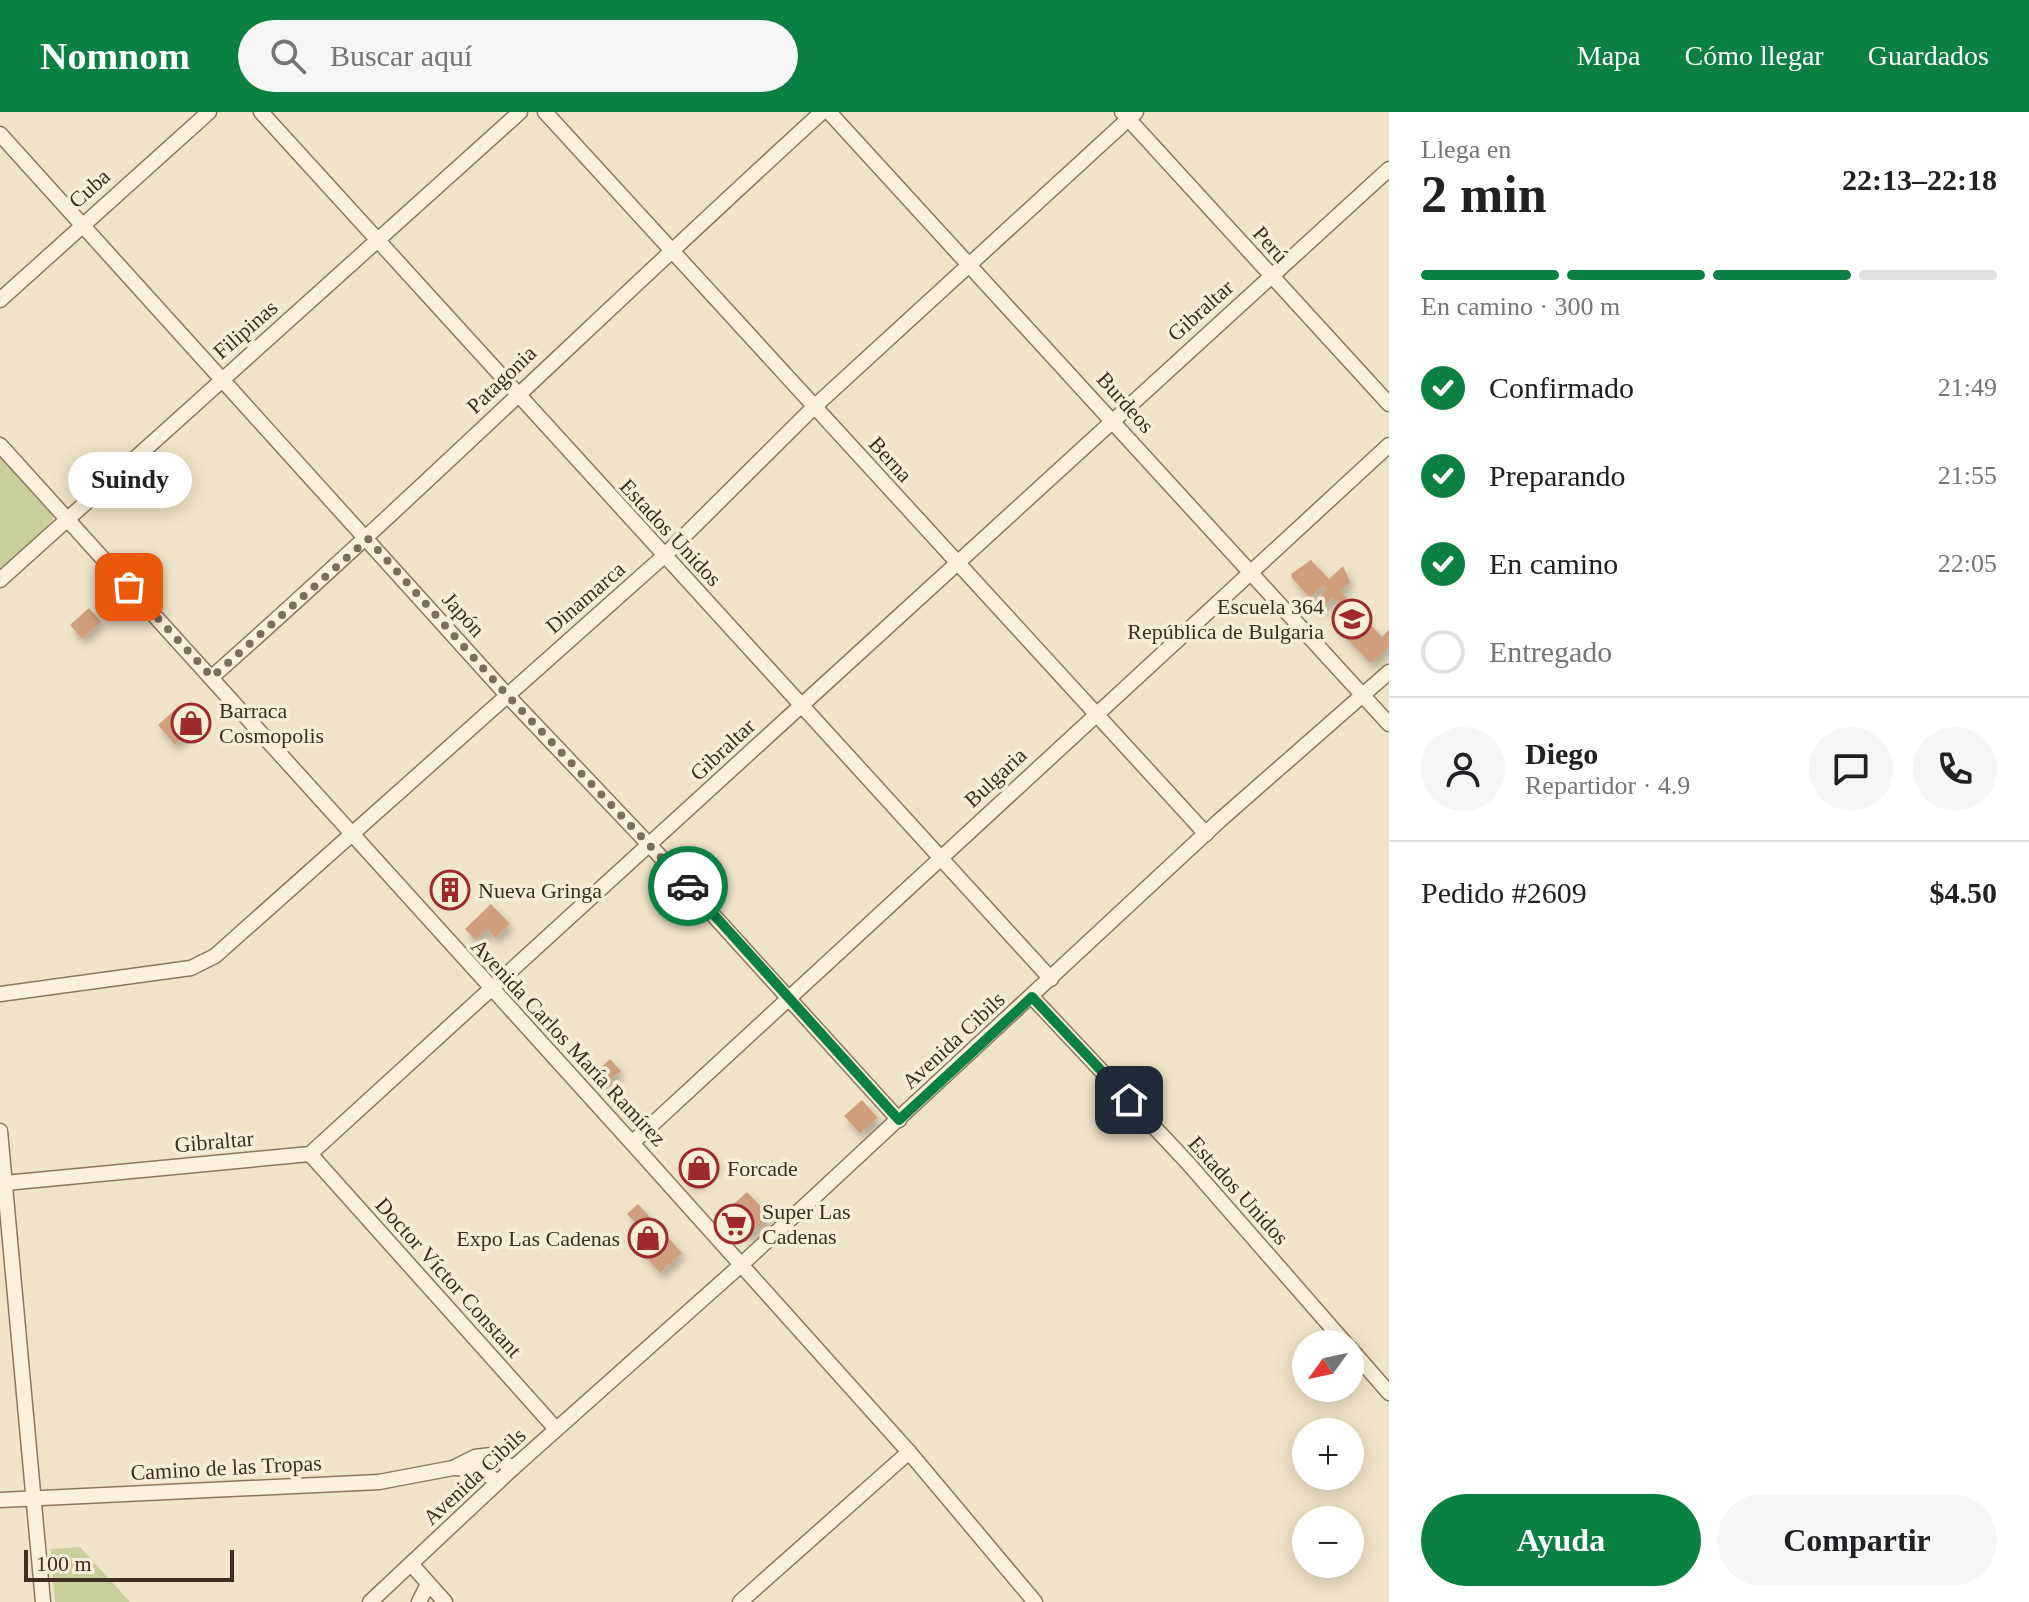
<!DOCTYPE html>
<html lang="es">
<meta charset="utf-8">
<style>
:root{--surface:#fff;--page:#f6f6f6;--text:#202124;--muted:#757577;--line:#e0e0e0;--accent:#0b8043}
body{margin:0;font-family:Georgia,serif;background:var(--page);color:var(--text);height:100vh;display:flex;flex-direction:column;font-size:30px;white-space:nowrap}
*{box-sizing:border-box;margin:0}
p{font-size:26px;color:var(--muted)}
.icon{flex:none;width:44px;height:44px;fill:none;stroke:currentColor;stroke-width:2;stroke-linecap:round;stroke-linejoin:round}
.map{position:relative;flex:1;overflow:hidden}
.panel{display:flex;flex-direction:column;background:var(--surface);width:640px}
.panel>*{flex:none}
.needle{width:52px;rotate:237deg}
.fabs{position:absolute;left:1292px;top:1218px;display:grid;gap:16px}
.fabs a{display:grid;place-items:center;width:72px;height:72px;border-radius:50%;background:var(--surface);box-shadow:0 4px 20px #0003;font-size:40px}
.scale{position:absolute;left:24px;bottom:20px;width:210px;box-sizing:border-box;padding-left:8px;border:4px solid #3d2e20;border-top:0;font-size:22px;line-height:28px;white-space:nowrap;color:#3d2e20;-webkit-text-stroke:6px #f7eed8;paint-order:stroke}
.pin{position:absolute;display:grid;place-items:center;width:68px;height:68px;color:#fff;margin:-34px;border-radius:16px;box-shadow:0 4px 12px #0006}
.courier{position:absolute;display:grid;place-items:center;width:80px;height:80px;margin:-40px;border:6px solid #0b8043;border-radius:50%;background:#fff;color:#222;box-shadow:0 2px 10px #0007}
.bubble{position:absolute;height:56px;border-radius:28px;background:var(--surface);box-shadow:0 4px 20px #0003;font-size:26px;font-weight:800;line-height:56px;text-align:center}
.overview em{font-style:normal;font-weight:800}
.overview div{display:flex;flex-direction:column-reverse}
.overview{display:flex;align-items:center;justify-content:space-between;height:136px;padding:0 32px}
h1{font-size:52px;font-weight:800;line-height:60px}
.bar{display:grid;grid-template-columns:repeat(4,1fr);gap:12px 8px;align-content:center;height:96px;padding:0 32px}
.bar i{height:10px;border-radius:6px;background:var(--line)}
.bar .selected{background:var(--accent)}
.bar p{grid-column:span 4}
.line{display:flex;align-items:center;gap:20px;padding:0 32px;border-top:2px solid var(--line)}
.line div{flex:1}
.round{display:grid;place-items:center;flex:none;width:84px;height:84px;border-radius:42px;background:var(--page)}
ol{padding:0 32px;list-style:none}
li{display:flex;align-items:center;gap:24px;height:88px}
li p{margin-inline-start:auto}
li .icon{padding:8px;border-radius:50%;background:var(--accent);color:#fff;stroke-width:4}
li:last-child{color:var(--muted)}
li i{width:44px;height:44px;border:4px solid var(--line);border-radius:50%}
.action{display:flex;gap:16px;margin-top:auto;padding:16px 32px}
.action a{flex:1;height:92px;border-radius:48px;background:var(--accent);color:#fff;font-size:32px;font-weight:800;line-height:92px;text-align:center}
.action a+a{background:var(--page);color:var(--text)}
header{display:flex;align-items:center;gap:48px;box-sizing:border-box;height:112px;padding:0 40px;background:var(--accent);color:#fff}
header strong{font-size:38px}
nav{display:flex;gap:44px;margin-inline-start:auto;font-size:28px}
.search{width:560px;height:72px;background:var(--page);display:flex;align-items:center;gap:20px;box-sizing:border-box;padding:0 28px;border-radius:44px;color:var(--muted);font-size:30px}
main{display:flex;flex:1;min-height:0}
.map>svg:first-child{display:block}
.park{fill:#c9cf9b}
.building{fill:#cf9f7d;filter:url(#shadow)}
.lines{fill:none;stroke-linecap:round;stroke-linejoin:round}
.minor-casing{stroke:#8d765c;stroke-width:17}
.minor{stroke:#faf1dc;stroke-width:14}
.done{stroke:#7c6e5b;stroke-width:8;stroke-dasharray:0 14.4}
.route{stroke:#0b8043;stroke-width:10}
.labels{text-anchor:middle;stroke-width:7;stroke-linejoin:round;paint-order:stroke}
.street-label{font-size:22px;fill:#3d2e20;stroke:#f7eed8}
.poi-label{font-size:22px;fill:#3d2e20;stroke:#f7eed8;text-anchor:start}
</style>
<header>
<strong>Nomnom</strong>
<div class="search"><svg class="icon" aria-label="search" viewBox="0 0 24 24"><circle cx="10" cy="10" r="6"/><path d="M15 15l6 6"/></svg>Buscar aquí</div>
<nav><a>Mapa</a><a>Cómo llegar</a><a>Guardados</a></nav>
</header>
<main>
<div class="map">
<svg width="1389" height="1490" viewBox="0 0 1389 1490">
<defs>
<filter id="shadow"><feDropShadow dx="3.5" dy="6" stdDeviation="4" flood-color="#0004"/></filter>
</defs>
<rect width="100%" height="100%" fill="#f0e4c8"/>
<g class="park">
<polygon points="0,345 53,403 53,408 0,459"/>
<polygon points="80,1435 130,1490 55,1490 51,1437"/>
</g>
<g class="building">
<polygon points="1311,448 1329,467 1343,454 1350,470 1340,479 1382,525 1389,518 1389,535 1373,550 1369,550 1332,510 1343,496 1333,486 1319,499 1312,491 1326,478 1323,474 1312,484 1308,484 1292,466 1291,462"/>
<polygon points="89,496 101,510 82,527 70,513"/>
<polygon points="180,593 197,612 175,633 158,613"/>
<polygon points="449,767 461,778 450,789 438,777"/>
<polygon points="491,792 510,812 495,826 487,817 476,828 465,817"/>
<polygon points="610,947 621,959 604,974 594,962"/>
<polygon points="862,988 878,1006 860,1021 844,1004"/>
<polygon points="704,1037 718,1052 694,1074 680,1059"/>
<polygon points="747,1080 770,1104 748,1125 725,1100"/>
<polygon points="638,1092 682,1141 660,1161 627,1123 638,1113 627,1102"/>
</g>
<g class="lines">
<g class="minor-casing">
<g id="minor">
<polyline points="261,0 1051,867"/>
<polyline points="545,0 1206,722"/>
<polyline points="829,0 1389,612"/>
<polyline points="1122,0 1389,292"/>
<polyline points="0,22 507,583 657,741 899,1008"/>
<polyline points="0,188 209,0"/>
<polyline points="0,333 632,1031 909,1340 1035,1490"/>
<polyline points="0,468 520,0"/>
<path d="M212,565C419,381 617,187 822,0"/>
<polyline points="0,882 191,856 215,844 664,444 814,295 1136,0"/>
<polyline points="1032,885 1187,1050 1346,1232"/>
<polyline points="0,1019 43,1490"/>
<polyline points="632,1031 1389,333"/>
<polyline points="310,1042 556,1317"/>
<polyline points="5,1071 310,1042 1389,57"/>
<polyline points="1350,1236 1389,1281"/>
<polyline points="453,1356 479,1357 498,1370"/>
<polyline points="0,1388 379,1370 453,1356 475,1345 491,1343 513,1356"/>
<polyline points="411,1452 445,1490"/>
<polyline points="370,1490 513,1356 741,1153 1219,709 1389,560"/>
<polyline points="419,1490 428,1472"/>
<polyline points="740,1490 909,1340"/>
</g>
</g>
<use href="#minor" class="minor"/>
</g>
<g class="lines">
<polyline class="done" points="129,475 212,565 368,427 507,583 688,774"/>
<polyline class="route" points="688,774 899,1008 1032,885 1129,988"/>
</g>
<defs>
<g id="school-ring" transform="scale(2)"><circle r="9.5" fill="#f7eed8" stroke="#9e2a2b" stroke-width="1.5"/><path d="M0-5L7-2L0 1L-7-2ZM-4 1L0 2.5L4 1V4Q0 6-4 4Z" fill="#9e2a2b"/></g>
<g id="shop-ring" transform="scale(2)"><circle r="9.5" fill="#f7eed8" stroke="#9e2a2b" stroke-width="1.5"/><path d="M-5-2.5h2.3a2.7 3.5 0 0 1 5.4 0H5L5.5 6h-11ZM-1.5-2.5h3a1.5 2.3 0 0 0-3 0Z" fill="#9e2a2b"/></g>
<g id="building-ring" transform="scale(2)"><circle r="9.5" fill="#f7eed8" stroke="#9e2a2b" stroke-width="1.5"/><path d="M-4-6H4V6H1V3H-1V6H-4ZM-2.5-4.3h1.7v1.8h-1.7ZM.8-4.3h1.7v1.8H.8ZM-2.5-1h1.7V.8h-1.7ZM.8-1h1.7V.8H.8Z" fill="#9e2a2b"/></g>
<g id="supermarket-ring" transform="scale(2)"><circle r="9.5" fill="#f7eed8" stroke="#9e2a2b" stroke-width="1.5"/><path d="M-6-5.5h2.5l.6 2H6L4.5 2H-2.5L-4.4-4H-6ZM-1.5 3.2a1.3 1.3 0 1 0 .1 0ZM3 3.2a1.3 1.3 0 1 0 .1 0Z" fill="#9e2a2b"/></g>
</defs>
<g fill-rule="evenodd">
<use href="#school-ring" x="1352" y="507"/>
<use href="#shop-ring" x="191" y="611"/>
<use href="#building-ring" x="450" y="778"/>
<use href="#shop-ring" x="699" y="1056"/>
<use href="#supermarket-ring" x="734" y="1112"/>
<use href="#shop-ring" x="648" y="1126"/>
</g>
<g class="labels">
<g class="street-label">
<text transform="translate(89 76) rotate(-42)" y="8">Cuba</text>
<text transform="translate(1271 132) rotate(48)" y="8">Perú</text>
<text transform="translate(1200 198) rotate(-42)" y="8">Gibraltar</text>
<text transform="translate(245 217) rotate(-41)" y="8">Filipinas</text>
<text transform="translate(501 267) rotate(-44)" y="8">Patagonia</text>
<text transform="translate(1126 290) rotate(48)" y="8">Burdeos</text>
<text transform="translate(891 347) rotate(48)" y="8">Berna</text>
<text transform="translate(671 420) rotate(47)" y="8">Estados Unidos</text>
<text transform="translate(585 485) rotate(-41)" y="8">Dinamarca</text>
<text transform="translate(464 502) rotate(48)" y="8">Japón</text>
<text transform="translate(722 637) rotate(-43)" y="8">Gibraltar</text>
<text transform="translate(995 665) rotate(-43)" y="8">Bulgaria</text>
<text transform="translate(953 928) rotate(-43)" y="8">Avenida Cibils</text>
<text transform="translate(569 930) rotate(47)" y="8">Avenida Carlos María Ramírez</text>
<text transform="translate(214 1029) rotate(-5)" y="8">Gibraltar</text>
<text transform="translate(1239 1078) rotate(48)" y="8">Estados Unidos</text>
<text transform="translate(449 1165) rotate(48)" y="8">Doctor Víctor Constant</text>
<text transform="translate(226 1355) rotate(-3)" y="8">Camino de las Tropas</text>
<text transform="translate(474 1364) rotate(-43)" y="8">Avenida Cibils</text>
</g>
<g class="poi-label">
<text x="1324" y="502" text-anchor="end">Escuela 364<tspan x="1324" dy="25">República de Bulgaria</tspan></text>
<text x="219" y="606">Barraca<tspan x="219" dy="25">Cosmopolis</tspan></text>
<text x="478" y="786">Nueva Gringa</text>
<text x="727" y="1064">Forcade</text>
<text x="762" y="1107">Super Las<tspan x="762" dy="25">Cadenas</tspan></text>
<text x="620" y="1134" text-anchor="end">Expo Las Cadenas</text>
</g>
</g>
</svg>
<div class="fabs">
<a><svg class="needle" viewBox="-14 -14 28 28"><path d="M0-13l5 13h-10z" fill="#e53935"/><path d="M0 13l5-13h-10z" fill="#757577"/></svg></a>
<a>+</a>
<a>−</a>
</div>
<div class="scale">100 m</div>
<div class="pin" style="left:129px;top:475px;background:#ea580c"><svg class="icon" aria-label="bag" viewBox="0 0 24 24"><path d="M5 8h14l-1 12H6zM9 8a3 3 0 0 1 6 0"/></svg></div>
<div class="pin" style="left:1129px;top:988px;background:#1f2937"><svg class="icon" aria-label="home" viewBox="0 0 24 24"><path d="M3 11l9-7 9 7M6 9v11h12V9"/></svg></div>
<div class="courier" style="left:688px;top:774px"><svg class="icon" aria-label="car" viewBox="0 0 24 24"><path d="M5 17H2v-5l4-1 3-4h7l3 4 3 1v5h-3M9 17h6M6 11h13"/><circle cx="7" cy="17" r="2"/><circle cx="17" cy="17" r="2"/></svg></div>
<div class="bubble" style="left:68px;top:340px;width:124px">Suindy</div>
</div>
<section class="panel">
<div class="overview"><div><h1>2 min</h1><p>Llega en</p></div><em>22:13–22:18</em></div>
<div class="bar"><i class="selected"></i><i class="selected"></i><i class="selected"></i><i></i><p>En camino · 300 m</p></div>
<ol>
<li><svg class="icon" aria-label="check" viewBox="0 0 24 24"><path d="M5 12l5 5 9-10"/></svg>Confirmado<p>21:49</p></li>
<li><svg class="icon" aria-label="check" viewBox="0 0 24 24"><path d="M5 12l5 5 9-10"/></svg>Preparando<p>21:55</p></li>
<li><svg class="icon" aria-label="check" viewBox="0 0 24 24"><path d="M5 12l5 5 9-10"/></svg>En camino<p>22:05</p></li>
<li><i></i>Entregado</li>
</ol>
<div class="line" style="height:144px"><a class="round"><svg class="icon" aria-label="person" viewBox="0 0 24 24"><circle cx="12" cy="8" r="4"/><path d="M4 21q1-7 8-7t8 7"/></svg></a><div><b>Diego</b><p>Repartidor · 4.9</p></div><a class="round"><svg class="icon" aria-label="chat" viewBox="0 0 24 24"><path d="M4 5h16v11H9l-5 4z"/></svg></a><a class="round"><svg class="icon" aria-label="phone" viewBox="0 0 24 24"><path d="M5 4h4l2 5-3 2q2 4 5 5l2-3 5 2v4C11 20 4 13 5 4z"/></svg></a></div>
<div class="line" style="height:104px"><div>Pedido #2609</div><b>$4.50</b></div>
<div class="action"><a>Ayuda</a><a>Compartir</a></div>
</section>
</main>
